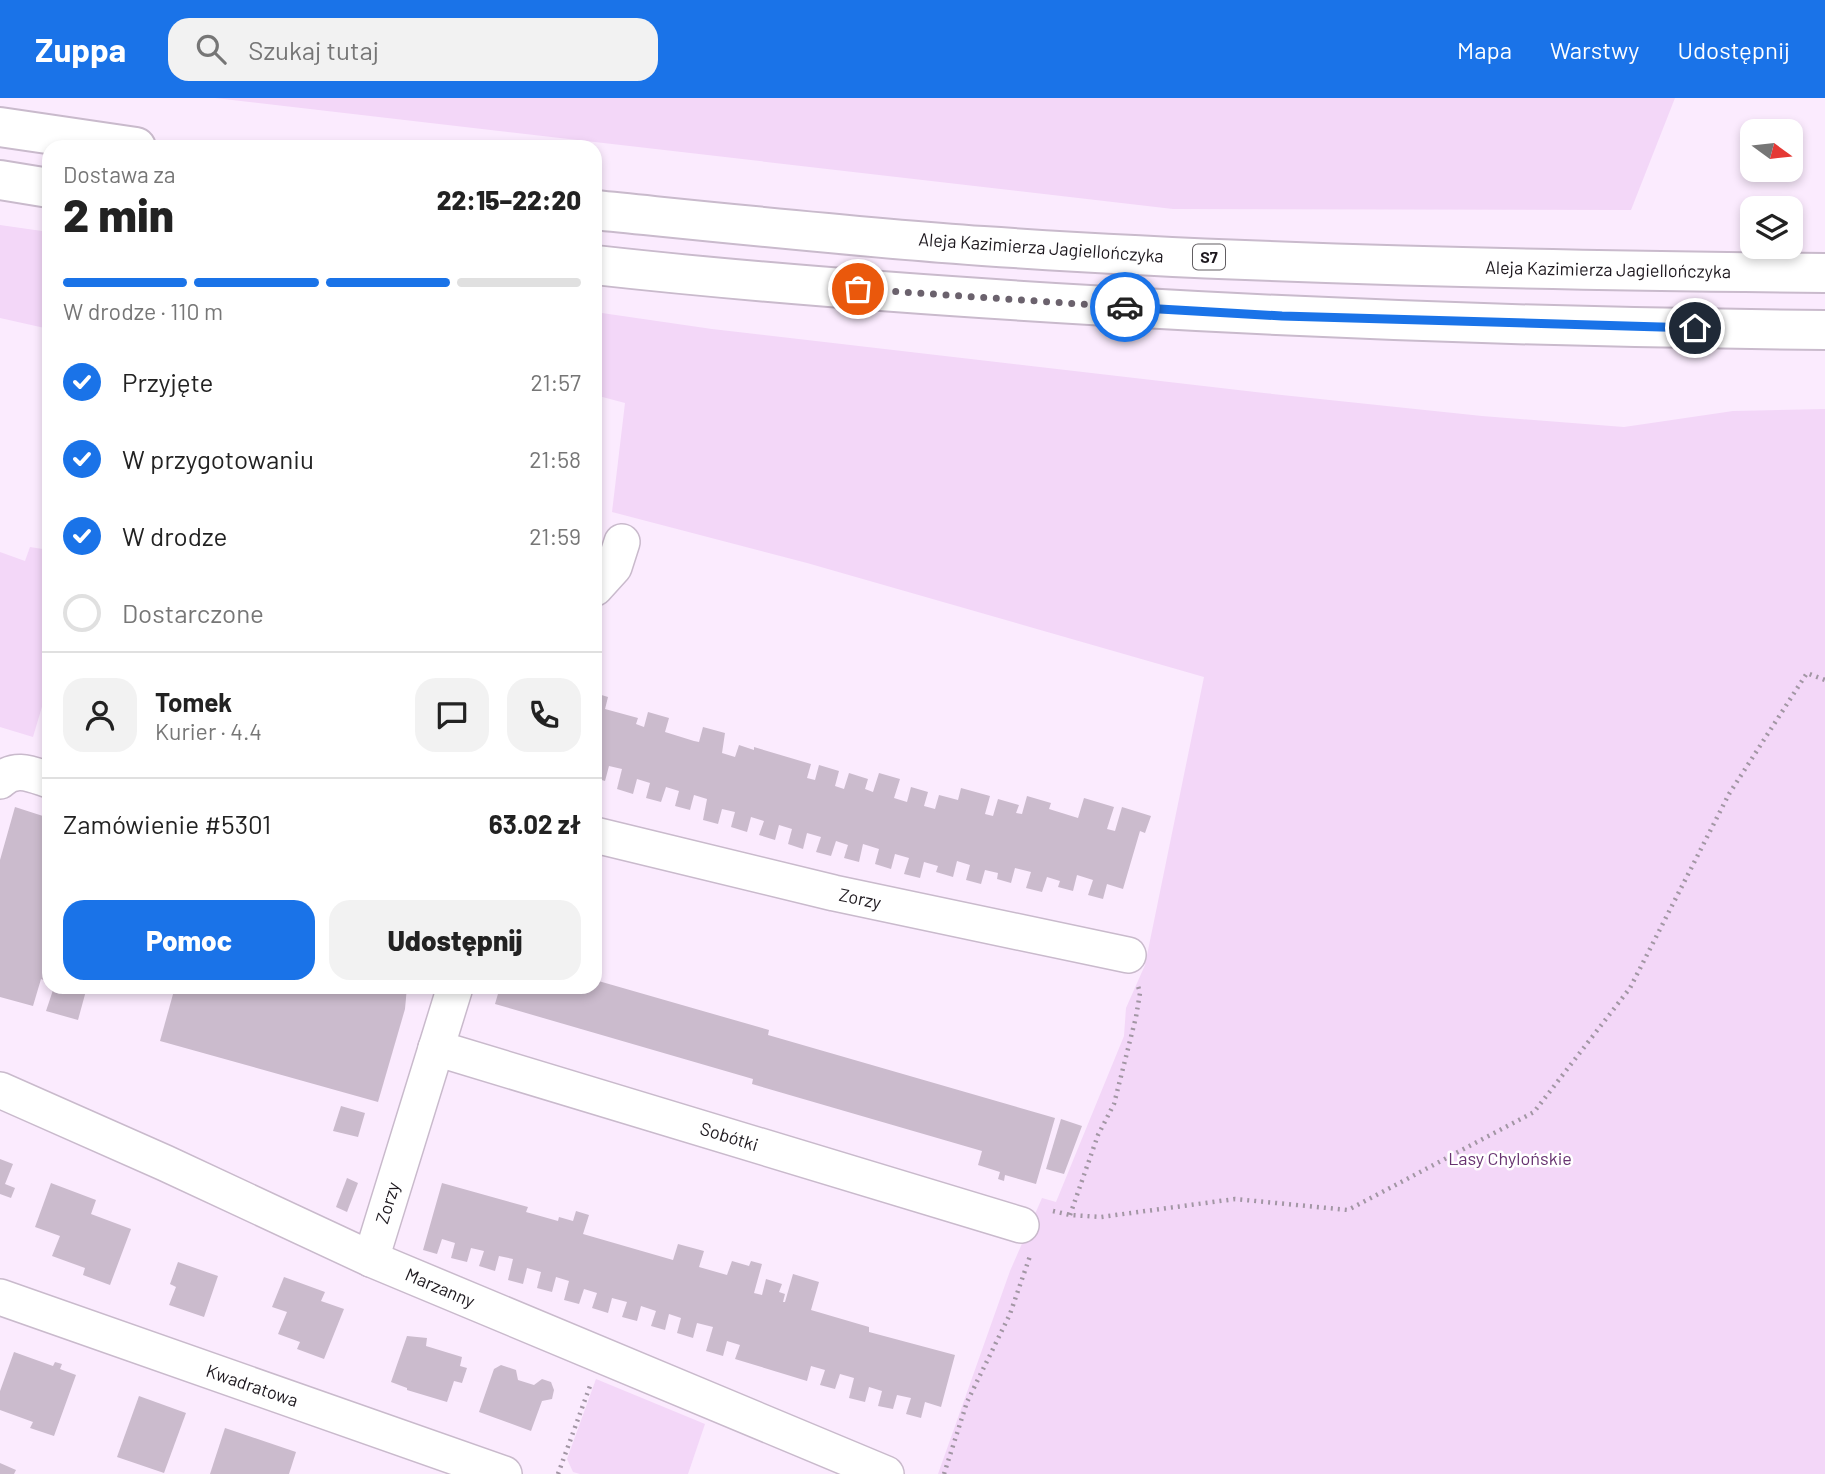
<!DOCTYPE html>
<html lang="pl">
<meta charset="utf-8">
<style>
:root{--surface:#fff;--page:#f2f2f2;--text:#222;--muted:#767676;--line:#e0e0e0;--accent:#1a73e8}
body{margin:0;font-family:Barlow,sans-serif;background:var(--page);color:var(--text);height:100vh;display:flex;flex-direction:column;font-size:26px;white-space:nowrap}
*{box-sizing:border-box;margin:0}
p{font-size:23px;color:var(--muted)}
.icon{flex:none;width:38px;height:38px;fill:none;stroke:currentColor;stroke-width:2;stroke-linecap:round;stroke-linejoin:round}
.map{position:relative;flex:1;overflow:hidden}
.details{position:absolute;left:42px;top:42px;width:560px;height:854px;display:flex;flex-direction:column;background:var(--surface);border-radius:21px;box-shadow:0 4px 10px #0003}
.details>*{flex:none}
.needle{width:46px;rotate:105deg}
.fabs{position:absolute;left:1740px;top:21px;display:grid;gap:14px}
.fabs a{display:grid;place-items:center;width:63px;height:63px;border-radius:14px;background:var(--surface);box-shadow:0 4px 10px #0003;font-size:35px}
.pin{position:absolute;display:grid;place-items:center;width:60px;height:60px;color:#fff;margin:-30px;border:4px solid #fff;border-radius:50%;box-shadow:0 2px 7px #0007}
.courier{position:absolute;display:grid;place-items:center;width:70px;height:70px;margin:-35px;border:5px solid #1a73e8;border-radius:50%;background:#fff;color:#222;box-shadow:0 2px 9px #0007}
.head em{font-style:normal;font-weight:800}
.head div{display:flex;flex-direction:column-reverse}
.head{display:flex;align-items:center;justify-content:space-between;height:119px;padding:0 21px}
h1{font-size:46px;font-weight:800;line-height:52px}
.bar{display:grid;grid-template-columns:repeat(4,1fr);gap:10px 7px;align-content:center;height:84px;padding:0 21px}
.bar i{height:9px;border-radius:5px;background:var(--line)}
.bar .current{background:var(--accent)}
.bar p{grid-column:span 4}
.line{display:flex;align-items:center;gap:18px;padding:0 21px;border-top:2px solid var(--line)}
.line div{flex:1}
.round{display:grid;place-items:center;flex:none;width:74px;height:74px;border-radius:21px;background:var(--page)}
ol{padding:0 21px;list-style:none}
li{display:flex;align-items:center;gap:21px;height:77px}
li p{margin-inline-start:auto}
li .icon{padding:7px;border-radius:50%;background:var(--accent);color:#fff;stroke-width:4}
li:last-child{color:var(--muted)}
li i{width:38px;height:38px;border:4px solid var(--line);border-radius:50%}
.button{display:flex;gap:14px;margin-top:auto;padding:14px 21px}
.button a{flex:1;height:80px;border-radius:21px;background:var(--accent);color:#fff;font-size:28px;font-weight:800;line-height:80px;text-align:center}
.button a+a{background:var(--page);color:var(--text)}
header{display:flex;align-items:center;gap:42px;box-sizing:border-box;height:98px;padding:0 35px;background:var(--accent);color:#fff}
header strong{font-size:33px}
nav{display:flex;gap:38px;margin-inline-start:auto;font-size:24px}
.search{width:490px;height:63px;background:var(--page);display:flex;align-items:center;gap:18px;box-sizing:border-box;padding:0 24px;border-radius:21px;color:var(--muted);font-size:26px}
.map>svg:first-child{display:block}
.green{fill:#f3d7f8}
.building{fill:#cbbbcd}
.lines{fill:none;stroke-linecap:round;stroke-linejoin:round}
.minor-casing{stroke:#c9bacc;stroke-width:38}
.highway-casing{stroke:#c9bacc;stroke-width:42}
.path{stroke:#a296a4;stroke-width:4.5;stroke-dasharray:2 5;stroke-linecap:butt}
.minor{stroke:#fff;stroke-width:35}
.highway{stroke:#fff;stroke-width:38}
.done{stroke:#6b626d;stroke-width:7;stroke-dasharray:0 12.6}
.route{stroke:#1a73e8;stroke-width:9}
.labels{text-anchor:middle;stroke-width:5;stroke-linejoin:round;paint-order:stroke}
.shield{fill:#fff;stroke:#625e62;stroke-width:2}
.shield-label{font-size:16px;font-weight:bold;fill:#1e191f}
.street-label{font-size:18px;fill:#1e191f;stroke:#fff}
.park-label{font-size:18px;fill:#683371;stroke:#fff}
</style>
<header>
<strong>Zuppa</strong>
<div class="search"><svg class="icon" aria-label="search" viewBox="0 0 24 24"><circle cx="10" cy="10" r="6"/><path d="M15 15l6 6"/></svg>Szukaj tutaj</div>
<nav><a>Mapa</a><a>Warstwy</a><a>Udostępnij</a></nav>
</header>
<div class="map">
<svg width="1825" height="1376" viewBox="0 0 1825 1376">
<rect width="100%" height="100%" fill="#fbebfe"/>
<g class="green">
<polygon points="215,0 1675,0 1631,112 1173,111"/>
<polygon points="0,127 49,134 49,231 0,220"/>
<polygon points="595,214 712,231 1264,295 1482,318 1624,329 1733,313 1825,311 1825,1376 938,1376 1010,1173 1042,1100 1056,1104 1124,938 1126,910 1145,867 1204,579 807,465 612,414 625,305 595,297"/>
<polygon points="30,449 49,452 49,585 33,639 0,629 0,454 25,463"/>
<polygon points="596,1281 705,1326 688,1376 580,1376 573,1374 567,1361"/>
</g>
<g class="building">
<polygon points="595,595 608,599 605,611 638,620 636,626 644,629 648,614 669,620 665,634 694,643 699,644 703,629 725,635 722,655 735,659 739,647 754,652 754,649 811,666 807,680 815,682 819,667 839,673 835,688 844,691 849,675 868,681 865,691 873,694 879,675 900,681 894,700 907,704 911,689 928,694 924,708 935,711 939,697 958,702 961,690 990,698 985,716 993,718 998,701 1019,707 1016,715 1022,716 1027,698 1051,705 1049,711 1078,720 1084,700 1114,709 1107,731 1115,733 1122,709 1151,718 1145,735 1140,733 1123,791 1107,786 1103,801 1088,797 1093,782 1077,777 1073,793 1058,789 1060,783 1047,779 1042,794 1026,790 1031,774 1015,770 1011,785 997,781 998,775 985,772 981,786 966,782 970,767 957,763 953,779 936,774 938,768 924,764 920,780 904,776 909,760 895,756 891,771 875,766 879,751 863,746 859,764 844,760 848,747 836,743 831,758 816,754 821,739 807,735 803,751 788,746 792,731 779,727 775,742 759,737 764,723 751,719 747,734 731,729 735,714 722,711 718,726 703,722 707,701 694,697 690,712 675,708 679,693 666,689 661,704 646,700 650,685 637,681 633,696 617,691 622,671 609,668 605,683 595,680"/>
<polygon points="15,709 46,719 49,711 49,884 41,881 33,908 0,899 0,762"/>
<polygon points="595,882 769,932 768,937 1055,1020 1036,1086 1005,1077 1004,1083 998,1081 1000,1074 978,1067 982,1053 752,986 753,981 495,906 500,889 595,889"/>
<polygon points="54,889 87,889 78,922 46,913"/>
<polygon points="175,889 407,889 405,911 378,1004 160,943"/>
<polygon points="341,1008 365,1015 358,1039 333,1033"/>
<polygon points="1061,1021 1082,1028 1064,1076 1046,1071"/>
<polygon points="0,1061 13,1066 5,1086 15,1090 11,1100 0,1096"/>
<polygon points="347,1080 358,1085 347,1114 336,1109"/>
<polygon points="51,1085 96,1102 91,1116 131,1131 110,1187 83,1177 85,1170 52,1158 60,1138 35,1129"/>
<polygon points="442,1085 528,1109 526,1114 558,1123 559,1119 573,1123 576,1113 589,1117 583,1136 673,1162 678,1146 704,1153 699,1169 727,1177 732,1163 749,1168 751,1163 762,1166 754,1195 762,1197 766,1181 782,1186 779,1194 785,1196 783,1204 785,1204 793,1176 819,1184 811,1212 869,1229 869,1234 955,1257 941,1309 925,1304 921,1320 906,1316 911,1300 897,1297 893,1311 878,1308 882,1293 869,1289 865,1304 849,1300 854,1280 840,1276 835,1291 820,1287 825,1272 811,1268 807,1283 735,1261 740,1247 727,1243 723,1258 706,1253 713,1229 697,1225 693,1240 677,1235 681,1220 669,1216 665,1232 651,1228 656,1213 641,1208 637,1223 622,1219 627,1204 612,1200 608,1215 592,1210 597,1195 584,1191 579,1206 564,1202 569,1183 556,1179 552,1194 537,1190 541,1174 527,1170 523,1186 508,1182 513,1161 499,1158 495,1173 479,1168 484,1153 471,1150 467,1164 451,1160 455,1145 442,1141 437,1156 423,1152"/>
<polygon points="178,1164 218,1178 204,1219 169,1207 176,1189 170,1186"/>
<polygon points="284,1179 325,1194 321,1203 344,1211 324,1261 297,1251 300,1244 278,1236 287,1214 272,1209"/>
<polygon points="407,1238 427,1240 426,1248 462,1259 460,1268 467,1270 462,1285 454,1283 447,1304 407,1292 407,1290 391,1284"/>
<polygon points="14,1254 53,1268 55,1264 62,1266 60,1271 76,1277 54,1338 30,1330 33,1324 0,1312 0,1293"/>
<polygon points="501,1267 516,1272 518,1282 534,1287 542,1281 551,1284 554,1292 552,1301 542,1303 531,1333 479,1314 494,1271"/>
<polygon points="139,1298 186,1315 164,1375 117,1359"/>
<polygon points="225,1330 296,1354 289,1376 210,1376"/>
<polygon points="0,1365 16,1372 14,1376 0,1376"/>
</g>
<g class="lines">
<g class="minor-casing">
<g id="minor">
<polyline points="595,490 614,469 622,444"/>
<path d="M0,683C15,668 31,676 49,682"/>
<polyline points="595,737 834,795 1128,857"/>
<polyline points="436,950 1021,1127"/>
<polyline points="0,992 165,1065 371,1161 886,1376"/>
<polyline points="371,1161 455,889"/>
<polyline points="0,1199 504,1376"/>
</g>
</g>
<g class="highway-casing">
<g id="highway">
<polyline points="0,29 136,49"/>
<polyline points="0,82 49,90"/>
<path d="M595,112C724,125 854,139 983,148C1263,167 1544,172 1825,175"/>
<path d="M595,167C765,186 936,198 1107,208C1346,222 1586,230 1825,232"/>
</g>
</g>
<g class="path">
<polyline points="1053,1113 1070,1117 1101,1119 1235,1101 1348,1112 1534,1014 1630,890 1729,696 1807,575 1825,582"/>
<polyline points="1070,1117 1098,1037 1114,1006 1136,919 1140,895 1138,888"/>
<polyline points="558,1376 590,1288"/>
<polyline points="944,1376 967,1304 1010,1216 1030,1158"/>
</g>
<use href="#minor" class="minor"/>
<use href="#highway" class="highway"/>
</g>
<g class="lines">
<polyline class="done" points="858,191 1125,209"/>
<polyline class="route" points="1125,209 1282,218 1695,230"/>
</g>
<g class="labels">
<rect class="shield" x="1193" y="146.5" width="32" height="25" rx="5"/>
<g class="shield-label">
<text x="1209" y="165">S7</text>
</g>
<g class="street-label">
<text transform="translate(1041 150) rotate(4)" y="6">Aleja Kazimierza Jagiellończyka</text>
<text transform="translate(1608 172) rotate(1)" y="6">Aleja Kazimierza Jagiellończyka</text>
<text transform="translate(860 801) rotate(12)" y="6">Zorzy</text>
<text transform="translate(729 1039) rotate(17)" y="6">Sobótki</text>
<text transform="translate(388 1105) rotate(-73)" y="6">Zorzy</text>
<text transform="translate(440 1190) rotate(23)" y="6">Marzanny</text>
<text transform="translate(252 1288) rotate(19)" y="6">Kwadratowa</text>
</g>
<g class="park-label">
<text x="1510" y="1067">Lasy Chylońskie</text>
</g>
</g>
</svg>
<div class="fabs">
<a><svg class="needle" viewBox="-14 -14 28 28"><path d="M0-13l5 13h-10z" fill="#e53935"/><path d="M0 13l5-13h-10z" fill="#767676"/></svg></a>
<a><svg class="icon" aria-label="layers" viewBox="0 0 24 24"><path d="M12 4l9 5-9 5-9-5zM3 14l9 5 9-5"/></svg></a>
</div>
<div class="pin" style="left:858px;top:191px;background:#ea580c"><svg class="icon" aria-label="bag" viewBox="0 0 24 24"><path d="M5 8h14l-1 12H6zM9 8a3 3 0 0 1 6 0"/></svg></div>
<div class="pin" style="left:1695px;top:230px;background:#1f2937"><svg class="icon" aria-label="home" viewBox="0 0 24 24"><path d="M3 11l9-7 9 7M6 9v11h12V9"/></svg></div>
<div class="courier" style="left:1125px;top:209px"><svg class="icon" aria-label="car" viewBox="0 0 24 24"><path d="M5 17H2v-5l4-1 3-4h7l3 4 3 1v5h-3M9 17h6M6 11h13"/><circle cx="7" cy="17" r="2"/><circle cx="17" cy="17" r="2"/></svg></div>
<section class="details">
<div class="head"><div><h1>2 min</h1><p>Dostawa za</p></div><em>22:15–22:20</em></div>
<div class="bar"><i class="current"></i><i class="current"></i><i class="current"></i><i></i><p>W drodze · 110 m</p></div>
<ol>
<li><svg class="icon" aria-label="check" viewBox="0 0 24 24"><path d="M5 12l5 5 9-10"/></svg>Przyjęte<p>21:57</p></li>
<li><svg class="icon" aria-label="check" viewBox="0 0 24 24"><path d="M5 12l5 5 9-10"/></svg>W przygotowaniu<p>21:58</p></li>
<li><svg class="icon" aria-label="check" viewBox="0 0 24 24"><path d="M5 12l5 5 9-10"/></svg>W drodze<p>21:59</p></li>
<li><i></i>Dostarczone</li>
</ol>
<div class="line" style="height:126px"><a class="round"><svg class="icon" aria-label="person" viewBox="0 0 24 24"><circle cx="12" cy="8" r="4"/><path d="M4 21q1-7 8-7t8 7"/></svg></a><div><b>Tomek</b><p>Kurier · 4.4</p></div><a class="round"><svg class="icon" aria-label="chat" viewBox="0 0 24 24"><path d="M4 5h16v11H9l-5 4z"/></svg></a><a class="round"><svg class="icon" aria-label="phone" viewBox="0 0 24 24"><path d="M5 4h4l2 5-3 2q2 4 5 5l2-3 5 2v4C11 20 4 13 5 4z"/></svg></a></div>
<div class="line" style="height:91px"><div>Zamówienie #5301</div><b>63.02 zł</b></div>
<div class="button"><a>Pomoc</a><a>Udostępnij</a></div>
</section>
</div>
